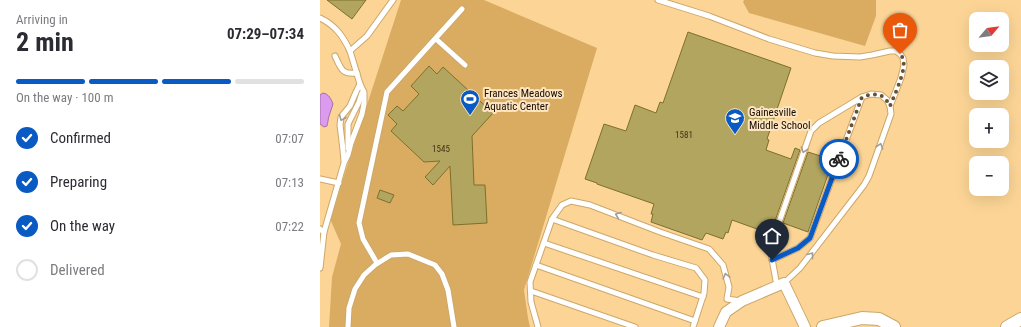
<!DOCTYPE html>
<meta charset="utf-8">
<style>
:root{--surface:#fff;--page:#f7f7f7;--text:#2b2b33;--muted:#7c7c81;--line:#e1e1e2;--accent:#0a5ac3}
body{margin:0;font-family:"Roboto Condensed",sans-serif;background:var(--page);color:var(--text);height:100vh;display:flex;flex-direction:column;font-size:15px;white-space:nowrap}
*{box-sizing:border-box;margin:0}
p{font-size:13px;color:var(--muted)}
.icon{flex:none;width:22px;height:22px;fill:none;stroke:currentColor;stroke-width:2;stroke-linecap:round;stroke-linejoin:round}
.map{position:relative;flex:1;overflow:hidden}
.sheet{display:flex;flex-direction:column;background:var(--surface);width:320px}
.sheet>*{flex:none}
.needle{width:26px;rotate:61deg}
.tools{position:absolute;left:649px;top:12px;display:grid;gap:8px}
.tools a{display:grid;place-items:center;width:40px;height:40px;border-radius:8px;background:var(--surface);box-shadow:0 4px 16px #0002;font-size:20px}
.pin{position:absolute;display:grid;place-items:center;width:34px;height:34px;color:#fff;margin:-41px -17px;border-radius:50% 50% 50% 0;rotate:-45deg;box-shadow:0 0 4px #0007}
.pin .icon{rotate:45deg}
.courier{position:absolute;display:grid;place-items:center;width:40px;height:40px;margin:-20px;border:3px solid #0a5ac3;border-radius:50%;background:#fff;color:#222;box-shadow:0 1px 5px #0007}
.summary em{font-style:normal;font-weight:700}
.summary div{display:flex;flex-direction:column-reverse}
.summary{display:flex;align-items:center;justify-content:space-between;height:68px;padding:0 16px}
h1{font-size:26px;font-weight:700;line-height:30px}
.bar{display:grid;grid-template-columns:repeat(4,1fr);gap:6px 4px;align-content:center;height:48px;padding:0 16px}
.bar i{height:5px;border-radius:3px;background:var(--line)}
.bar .current{background:var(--accent)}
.bar p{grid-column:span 4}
ol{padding:0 16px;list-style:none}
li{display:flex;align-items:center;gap:12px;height:44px}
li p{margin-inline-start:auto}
li .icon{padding:4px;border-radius:50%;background:var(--accent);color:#fff;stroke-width:4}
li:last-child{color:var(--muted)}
li i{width:22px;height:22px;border:2px solid var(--line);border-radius:50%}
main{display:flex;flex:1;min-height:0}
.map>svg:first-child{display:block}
.green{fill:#d9ac62}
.water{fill:#dd9bf0;stroke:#a270a8}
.building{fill:#b2a560;stroke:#7d702a}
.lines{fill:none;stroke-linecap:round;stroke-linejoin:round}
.service-casing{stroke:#cda76a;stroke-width:7}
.minor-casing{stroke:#cda76a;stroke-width:12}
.tertiary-casing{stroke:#cda76a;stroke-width:14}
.service{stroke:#fff;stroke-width:5}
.minor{stroke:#fff;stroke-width:10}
.tertiary{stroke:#fff;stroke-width:12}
.oneway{stroke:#a29d99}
.done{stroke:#675134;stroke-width:4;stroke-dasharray:0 7.2}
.route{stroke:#0a5ac3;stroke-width:5}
.labels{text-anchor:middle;stroke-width:4;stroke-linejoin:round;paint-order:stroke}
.number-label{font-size:9px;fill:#3e3118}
.poi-label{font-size:11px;fill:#170a00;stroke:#fde5c0;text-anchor:start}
</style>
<main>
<section class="sheet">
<div class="summary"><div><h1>2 min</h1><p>Arriving in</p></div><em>07:29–07:34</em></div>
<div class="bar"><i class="current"></i><i class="current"></i><i class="current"></i><i></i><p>On the way · 100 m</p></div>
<ol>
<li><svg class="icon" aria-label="check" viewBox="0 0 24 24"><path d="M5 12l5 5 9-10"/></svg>Confirmed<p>07:07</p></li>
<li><svg class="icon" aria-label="check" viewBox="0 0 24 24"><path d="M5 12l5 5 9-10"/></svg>Preparing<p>07:13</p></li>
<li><svg class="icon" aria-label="check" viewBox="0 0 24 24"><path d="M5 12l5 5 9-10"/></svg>On the way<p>07:22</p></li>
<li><i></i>Delivered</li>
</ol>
</section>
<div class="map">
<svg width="701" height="327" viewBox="0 0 701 327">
<rect width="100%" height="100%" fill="#fcd596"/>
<g class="green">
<polygon points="81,0 164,0 277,48 204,290 208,318 210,327 9,327 12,277 21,244 10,219"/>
<polygon points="424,0 556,0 556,16 545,46 429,13 423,2"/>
</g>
<path class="water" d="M3,93C9,94 11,99 13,104C12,108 10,112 9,116C8,120 8,122 7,126L4,127L0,124V95Z"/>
<g class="building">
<polygon points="7,0 46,0 32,19"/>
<polygon points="368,32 471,68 447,139 449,140 446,150 471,159 475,148 480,150 455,221 454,220 450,232 438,228 437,229 412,220 408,233 406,232 403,239 386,233 382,240 331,222 333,214 331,214 334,204 277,184 277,183 265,179 284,124 306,131 315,105 336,113 340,102 343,103"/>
<polygon points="109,66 117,74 123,67 173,113 152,136 154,185 165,185 167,223 133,225 130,166 113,185 105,177 120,161 104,162 71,131 77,124 68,115 77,106 83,111 99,94 91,86"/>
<polygon points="488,152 513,160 488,232 463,223"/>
<polygon points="60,190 74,195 70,203 57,198"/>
</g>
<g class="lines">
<g class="service-casing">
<g id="service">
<polyline points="338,0 389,16 449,39 495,53 513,56 540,57 552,55 570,51 576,51 580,54 583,58 584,65 581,78 570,106"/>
<path d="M0,18C15,25 23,36 30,51L47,36L73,0"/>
<polyline points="116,39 145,65"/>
<path d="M15,56C21,69 22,75 37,73"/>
<polyline points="28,148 28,124 39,102 42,93"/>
<polyline points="24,161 23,150 20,125 21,117 30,106 36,92 40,84"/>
<polyline points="0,179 19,183"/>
<polyline points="232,219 333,255 376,268 385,280 384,293 373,327"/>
<polyline points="0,229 4,232 0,268"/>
<polyline points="4,232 24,163 28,155 31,143 42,114 44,104 44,92 40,84 30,51"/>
<polyline points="224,243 383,297"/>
<polyline points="452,260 478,248 490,238 542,97"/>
<polyline points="57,263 43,239 39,223 67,92 142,9"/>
<polyline points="216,265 375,321"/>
<polyline points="457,286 450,248 491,131 499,123 542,97 551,94 561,95 567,100 570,106 571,114 549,176 544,185 480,268 464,283"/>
<polyline points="211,291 315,327"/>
<polyline points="28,327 29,308 35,289 44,275 55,265 71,255 88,254 115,265 122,274 128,290 134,327"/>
<polyline points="218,327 211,302 210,282 232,219 242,205 251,201 270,205 340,232 389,249 403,265 409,287 407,299 421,301"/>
</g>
</g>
<g class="minor-casing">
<polyline id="minor" points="399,327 406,312 422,301 464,283 485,327"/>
</g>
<g class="tertiary-casing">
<g id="tertiary">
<polyline points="503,327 542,318 559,319 574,327"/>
<polyline points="687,327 701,319"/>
</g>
</g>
<use href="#service" class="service"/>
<use href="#minor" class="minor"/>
<use href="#tertiary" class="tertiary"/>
</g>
<defs><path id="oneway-chevron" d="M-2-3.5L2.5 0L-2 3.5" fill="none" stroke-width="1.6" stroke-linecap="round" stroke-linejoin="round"/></defs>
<g class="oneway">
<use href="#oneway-chevron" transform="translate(22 118) rotate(112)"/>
<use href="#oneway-chevron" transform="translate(560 146) rotate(-71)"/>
<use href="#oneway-chevron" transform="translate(484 150) rotate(109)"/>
<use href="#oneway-chevron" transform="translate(298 215) rotate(-158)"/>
<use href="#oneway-chevron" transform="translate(491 255) rotate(-52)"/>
<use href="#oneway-chevron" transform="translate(406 276) rotate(-105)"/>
</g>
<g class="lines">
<path class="done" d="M519,159L542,97C555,93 563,92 570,106C574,96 587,69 583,59C583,58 581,55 580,54"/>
<polyline class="route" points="452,260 478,248 490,238 519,159"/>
</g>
<defs>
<g id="stadium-pin" transform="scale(1)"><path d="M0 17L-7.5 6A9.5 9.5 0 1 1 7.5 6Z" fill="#0a5ac3" stroke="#fde5c0"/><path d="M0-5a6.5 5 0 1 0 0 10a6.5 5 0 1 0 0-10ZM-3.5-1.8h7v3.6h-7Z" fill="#fff"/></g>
<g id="school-pin" transform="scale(1)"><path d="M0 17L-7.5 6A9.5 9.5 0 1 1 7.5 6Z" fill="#0a5ac3" stroke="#fde5c0"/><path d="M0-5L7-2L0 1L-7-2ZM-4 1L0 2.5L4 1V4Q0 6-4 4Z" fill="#fff"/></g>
</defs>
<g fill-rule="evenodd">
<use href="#stadium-pin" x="150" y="99"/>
<use href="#school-pin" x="415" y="118"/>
</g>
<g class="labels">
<g class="number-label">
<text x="364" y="138">1581</text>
<text x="121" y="152">1545</text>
</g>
<g class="poi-label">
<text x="164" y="97">Frances Meadows<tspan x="164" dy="13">Aquatic Center</tspan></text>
<text x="429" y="116">Gainesville<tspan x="429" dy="13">Middle School</tspan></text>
</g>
</g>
</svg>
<div class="tools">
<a><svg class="needle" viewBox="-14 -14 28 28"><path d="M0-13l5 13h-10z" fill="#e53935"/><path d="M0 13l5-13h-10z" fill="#7c7c81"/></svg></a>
<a><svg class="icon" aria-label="layers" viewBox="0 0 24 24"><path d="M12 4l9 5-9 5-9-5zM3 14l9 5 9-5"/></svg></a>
<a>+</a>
<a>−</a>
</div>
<div class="pin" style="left:580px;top:54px;background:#ea580c"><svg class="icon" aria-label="bag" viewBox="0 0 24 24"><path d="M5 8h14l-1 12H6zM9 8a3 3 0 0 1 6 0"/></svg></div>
<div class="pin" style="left:452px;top:260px;background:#1f2937"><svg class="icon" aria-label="home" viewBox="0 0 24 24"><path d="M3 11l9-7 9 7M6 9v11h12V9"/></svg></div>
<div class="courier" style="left:519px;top:159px"><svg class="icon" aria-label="bike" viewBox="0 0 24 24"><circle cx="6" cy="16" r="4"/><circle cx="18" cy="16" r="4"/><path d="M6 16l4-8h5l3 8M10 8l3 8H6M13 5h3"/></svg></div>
</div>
</main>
